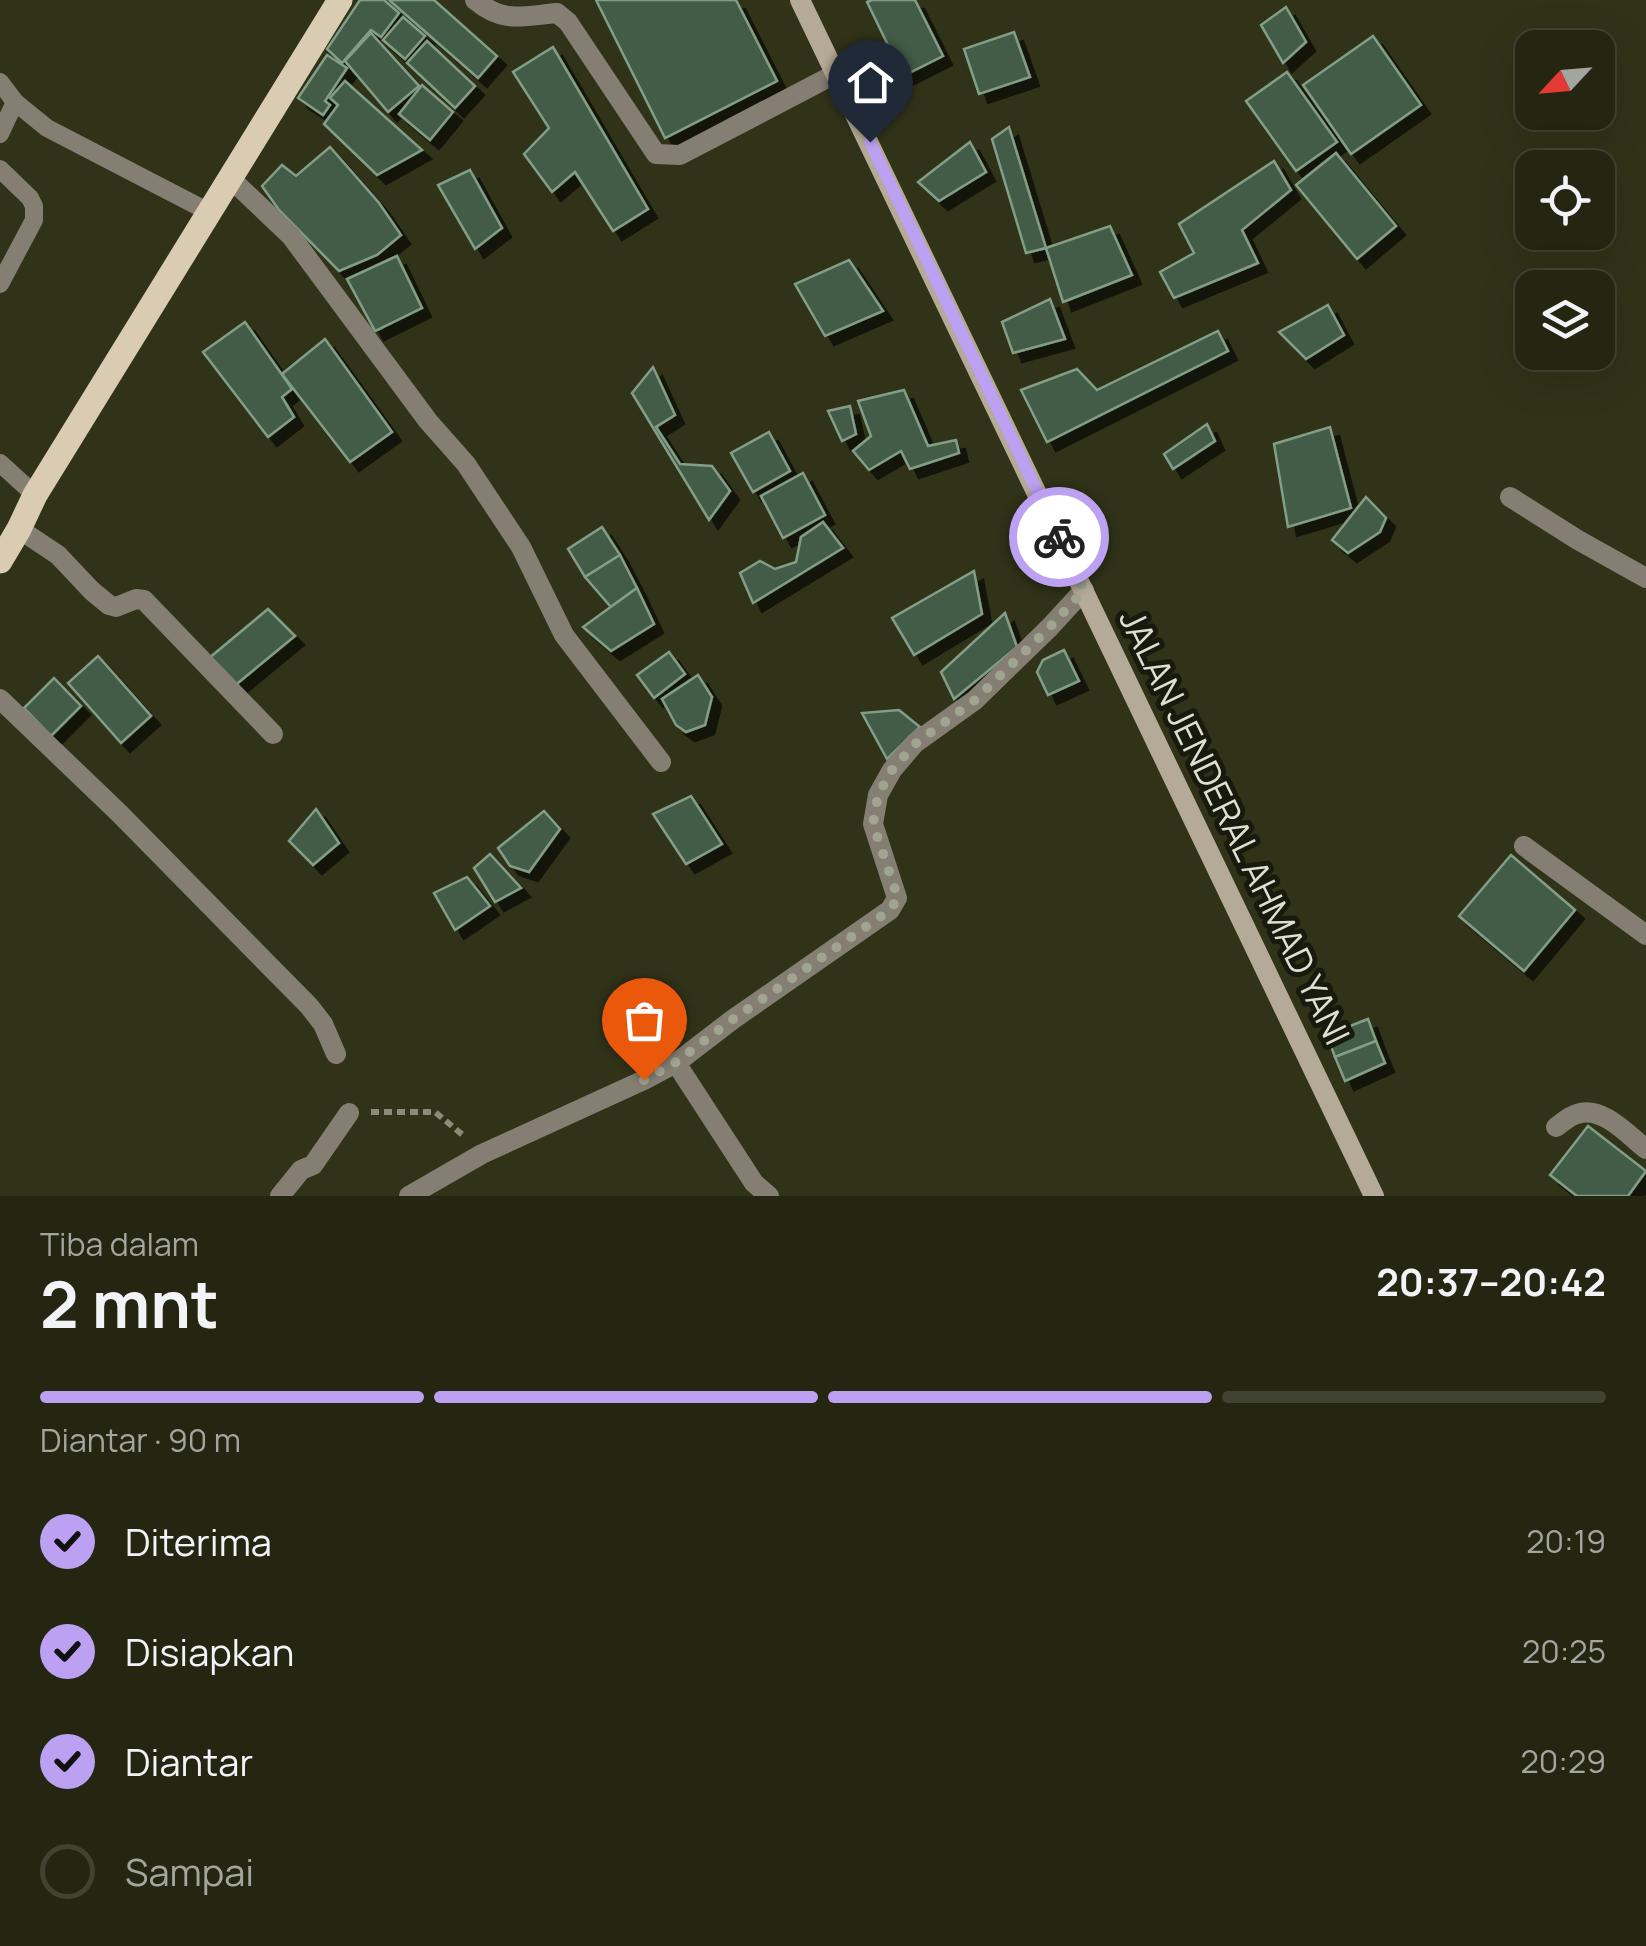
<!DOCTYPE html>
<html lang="id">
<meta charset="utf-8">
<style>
:root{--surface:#242612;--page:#2c2e1b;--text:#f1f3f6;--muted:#a3a59f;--line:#414332;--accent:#bca0f2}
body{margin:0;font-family:Manrope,sans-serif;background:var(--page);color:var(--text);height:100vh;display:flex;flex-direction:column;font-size:38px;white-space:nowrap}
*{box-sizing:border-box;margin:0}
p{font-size:32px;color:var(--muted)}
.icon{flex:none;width:55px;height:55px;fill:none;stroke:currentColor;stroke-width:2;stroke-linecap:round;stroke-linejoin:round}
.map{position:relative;height:1196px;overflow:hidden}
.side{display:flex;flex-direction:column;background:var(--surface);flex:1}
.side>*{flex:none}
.needle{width:65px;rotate:244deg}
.tools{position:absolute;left:1515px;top:30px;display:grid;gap:20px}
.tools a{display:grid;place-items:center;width:100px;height:100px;border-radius:20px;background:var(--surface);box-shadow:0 10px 40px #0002,0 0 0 2px var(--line);font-size:50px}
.pin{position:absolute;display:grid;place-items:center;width:85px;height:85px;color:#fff;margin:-102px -42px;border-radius:50% 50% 50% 0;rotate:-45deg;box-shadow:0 0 10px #0007}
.pin .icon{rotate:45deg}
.courier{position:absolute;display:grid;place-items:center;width:100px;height:100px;margin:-50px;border:8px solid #bca0f2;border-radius:50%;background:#fff;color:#222;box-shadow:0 2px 12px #0007}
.headline em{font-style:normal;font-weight:700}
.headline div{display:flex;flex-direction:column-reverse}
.headline{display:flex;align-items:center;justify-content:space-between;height:170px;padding:0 40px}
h1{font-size:65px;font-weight:700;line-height:75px}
.bar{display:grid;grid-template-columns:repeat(4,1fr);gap:15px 10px;align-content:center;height:120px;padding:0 40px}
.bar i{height:12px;border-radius:8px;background:var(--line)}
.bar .selected{background:var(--accent)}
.bar p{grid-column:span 4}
ol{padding:0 40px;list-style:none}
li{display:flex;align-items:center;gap:30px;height:110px}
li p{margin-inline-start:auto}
li .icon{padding:10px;border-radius:50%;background:var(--accent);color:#111;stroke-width:4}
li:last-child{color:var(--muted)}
li i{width:55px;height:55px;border:5px solid var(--line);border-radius:50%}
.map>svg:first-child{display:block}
.building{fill:#425b47;stroke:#839e87;stroke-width:2.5;filter:url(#shadow)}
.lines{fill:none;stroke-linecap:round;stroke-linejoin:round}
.path{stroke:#898c77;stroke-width:6;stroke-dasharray:8 5;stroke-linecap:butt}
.service{stroke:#857e72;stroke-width:18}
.minor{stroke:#857e72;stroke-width:20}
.secondary{stroke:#b5aa97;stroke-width:20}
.primary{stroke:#dacbb3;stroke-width:25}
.done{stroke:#a1a490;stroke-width:10;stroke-dasharray:0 18}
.route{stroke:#bca0f2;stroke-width:12}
.labels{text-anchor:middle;stroke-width:10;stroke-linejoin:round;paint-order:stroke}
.street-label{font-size:35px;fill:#dee1d1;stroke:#181a0e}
</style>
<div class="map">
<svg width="1646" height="1196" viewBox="0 0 1646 1196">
<defs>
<filter id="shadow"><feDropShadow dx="9" dy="9" stdDeviation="0" flood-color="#0009"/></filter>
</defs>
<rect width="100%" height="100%" fill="#303318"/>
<g class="building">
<polygon points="360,0 384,0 399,13 381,37 371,30 342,63 327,49"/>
<polygon points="389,0 434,0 497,56 478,78"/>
<polygon points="596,0 736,0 777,81 665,138"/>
<polygon points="872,0 915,0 943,56 903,76 867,2"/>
<polygon points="1286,7 1306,42 1283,63 1261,25"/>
<polygon points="403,17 425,36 405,59 383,40"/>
<polygon points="1014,32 1030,77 979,94 964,49"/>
<polygon points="371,33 419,86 388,112 345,61"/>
<polygon points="1373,36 1421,105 1351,154 1303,85"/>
<polygon points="427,41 475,86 455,108 407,63"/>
<polygon points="553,47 648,209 613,231 575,172 552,192 524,154 549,128 513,72"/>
<polygon points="327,55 347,68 325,101 330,105 323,115 298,98"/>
<polygon points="1287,72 1337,142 1296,171 1246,101"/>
<polygon points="345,81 422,150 377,175 324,124 338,105 330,98"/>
<polygon points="422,85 453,112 430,140 399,114"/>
<polygon points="1009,127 1046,248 1026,253 992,139"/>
<polygon points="970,142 986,172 939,201 918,182"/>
<polygon points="330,147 379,203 401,235 377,255 339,271 279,210 262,186 282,165 296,176"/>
<polygon points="1336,153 1396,226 1357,259 1296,185"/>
<polygon points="1274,161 1291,190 1242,230 1258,263 1174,298 1160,272 1194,253 1179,224"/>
<polygon points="470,170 502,228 475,249 438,185"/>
<polygon points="1110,226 1132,275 1063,302 1046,248"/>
<polygon points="397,256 422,308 375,331 347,279"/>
<polygon points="849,260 883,311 825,336 795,284"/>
<polygon points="1050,299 1065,339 1013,353 1002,322"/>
<polygon points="1328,305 1344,335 1306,359 1279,332"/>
<polygon points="245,322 292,389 282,397 294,417 268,437 203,352"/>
<polygon points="1218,331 1228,351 1047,442 1021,390 1077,369 1097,390"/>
<polygon points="325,339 392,432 350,462 282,374"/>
<polygon points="653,367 675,415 656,427 680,464 712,466 730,491 709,520 632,393"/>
<polygon points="904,390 928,446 956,440 959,453 910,469 901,451 869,470 853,451 871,436 858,401"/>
<polygon points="850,406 856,434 842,441 828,411"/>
<polygon points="1207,424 1215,441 1173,469 1164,454"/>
<polygon points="1330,427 1351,508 1288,527 1274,444"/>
<polygon points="769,432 790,471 753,492 731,453"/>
<polygon points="803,473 825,515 783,538 761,496"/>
<polygon points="1366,497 1386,518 1380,532 1348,553 1332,540"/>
<polygon points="823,522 843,548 753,603 740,573 760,561 775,569 796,562 801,537"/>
<polygon points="602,527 620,555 585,577 568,549"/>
<polygon points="620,555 637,588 611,607 585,577"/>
<polygon points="974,571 982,614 914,655 892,618"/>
<polygon points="637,588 654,624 611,651 583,627"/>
<polygon points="268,609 295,636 233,687 208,659"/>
<polygon points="1005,613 1017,647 954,699 941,672"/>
<polygon points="1064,650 1079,681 1048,695 1037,672 1043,660"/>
<polygon points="669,652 685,674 654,698 637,675"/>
<polygon points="98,656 151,716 121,743 68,683"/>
<polygon points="698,675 712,697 705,725 686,732 676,725 662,699"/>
<polygon points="54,678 81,706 51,736 24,708"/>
<polygon points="899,710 920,727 887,759 862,713"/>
<polygon points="691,796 722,844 686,864 653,814"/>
<polygon points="316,809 339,843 313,865 289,841"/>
<polygon points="544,811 560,829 529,872 510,866 498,848"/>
<polygon points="490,854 521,888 495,902 474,868"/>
<polygon points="1511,855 1575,910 1524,971 1459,916"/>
<polygon points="467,877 490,906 455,930 434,893"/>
<polygon points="1368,1019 1376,1041 1335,1057 1327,1035"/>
<polygon points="1376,1041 1385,1063 1345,1081 1335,1057"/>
<polygon points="1588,1126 1646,1171 1628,1196 1577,1196 1550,1175"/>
</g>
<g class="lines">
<polyline class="path" points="371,1112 435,1112 464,1136"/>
<g class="service">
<polyline points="0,82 15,102 47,128 211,213"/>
<polyline points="0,134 15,102"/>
<polyline points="0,169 30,198 34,206 34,220 0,284"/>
<polyline points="0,463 35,495"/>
</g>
<g class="minor">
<path d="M475,0C504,24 522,16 557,13L568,22L656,154L680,155L837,73"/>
<polyline points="231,179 291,236 428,421 466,464 521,547 564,635 661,762"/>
<polyline points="1510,497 1578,540 1646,578"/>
<polyline points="19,529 58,555 92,591 109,605 116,607 136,599 144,600 273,734"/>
<polyline points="0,699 119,813 309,1006 323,1024 336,1054"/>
<polyline points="1524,846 1646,935"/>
<polyline points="676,1063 754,1183 769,1196"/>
<path d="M1556,1127C1562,1123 1569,1116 1577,1114C1602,1105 1628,1135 1646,1149"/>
<polyline points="280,1196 301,1170 313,1165 349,1113"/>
<polyline points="409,1196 482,1154 644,1080 676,1063 732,1020 890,910 897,898 873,824 878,795 892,770 915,743 975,700 1050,627 1084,590"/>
</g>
<polyline class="secondary" points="800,0 1374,1196"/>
<polyline class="primary" points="0,561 19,529 35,495 340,0"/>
</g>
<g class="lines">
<polyline class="done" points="644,1080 676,1062 732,1020 890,910 898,898 873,824 878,795 892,770 915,744 975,700 1050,627 1084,590 1059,537"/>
<polyline class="route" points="870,142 1059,537"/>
</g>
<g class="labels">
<g class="street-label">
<text transform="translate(1234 827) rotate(64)" y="12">JALAN JENDERAL AHMAD YANI</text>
</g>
</g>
</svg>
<div class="tools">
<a><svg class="needle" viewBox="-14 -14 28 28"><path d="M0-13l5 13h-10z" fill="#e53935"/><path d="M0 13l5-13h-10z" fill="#a3a59f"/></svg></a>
<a><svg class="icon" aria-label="locate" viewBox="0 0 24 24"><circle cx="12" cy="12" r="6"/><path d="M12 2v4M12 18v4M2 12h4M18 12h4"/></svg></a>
<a><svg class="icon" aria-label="layers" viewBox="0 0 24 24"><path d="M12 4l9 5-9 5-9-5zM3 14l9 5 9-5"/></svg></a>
</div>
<div class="pin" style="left:644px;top:1080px;background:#ea580c"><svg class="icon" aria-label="bag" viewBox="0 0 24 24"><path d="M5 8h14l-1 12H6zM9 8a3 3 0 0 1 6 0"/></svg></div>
<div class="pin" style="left:870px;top:142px;background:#1f2937"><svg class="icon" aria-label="home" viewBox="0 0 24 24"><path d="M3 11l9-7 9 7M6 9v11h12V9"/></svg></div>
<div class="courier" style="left:1059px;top:537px"><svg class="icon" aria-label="bike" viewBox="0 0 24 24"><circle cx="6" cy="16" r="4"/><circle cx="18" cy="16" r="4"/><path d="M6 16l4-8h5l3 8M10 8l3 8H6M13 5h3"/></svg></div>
</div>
<section class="side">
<div class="headline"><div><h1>2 mnt</h1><p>Tiba dalam</p></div><em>20:37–20:42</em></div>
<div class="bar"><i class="selected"></i><i class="selected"></i><i class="selected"></i><i></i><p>Diantar · 90 m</p></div>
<ol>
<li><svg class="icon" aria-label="check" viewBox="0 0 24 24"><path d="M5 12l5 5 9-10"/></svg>Diterima<p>20:19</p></li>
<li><svg class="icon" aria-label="check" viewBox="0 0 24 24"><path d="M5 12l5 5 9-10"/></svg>Disiapkan<p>20:25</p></li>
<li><svg class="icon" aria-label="check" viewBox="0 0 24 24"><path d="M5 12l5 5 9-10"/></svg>Diantar<p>20:29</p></li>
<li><i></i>Sampai</li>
</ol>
</section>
